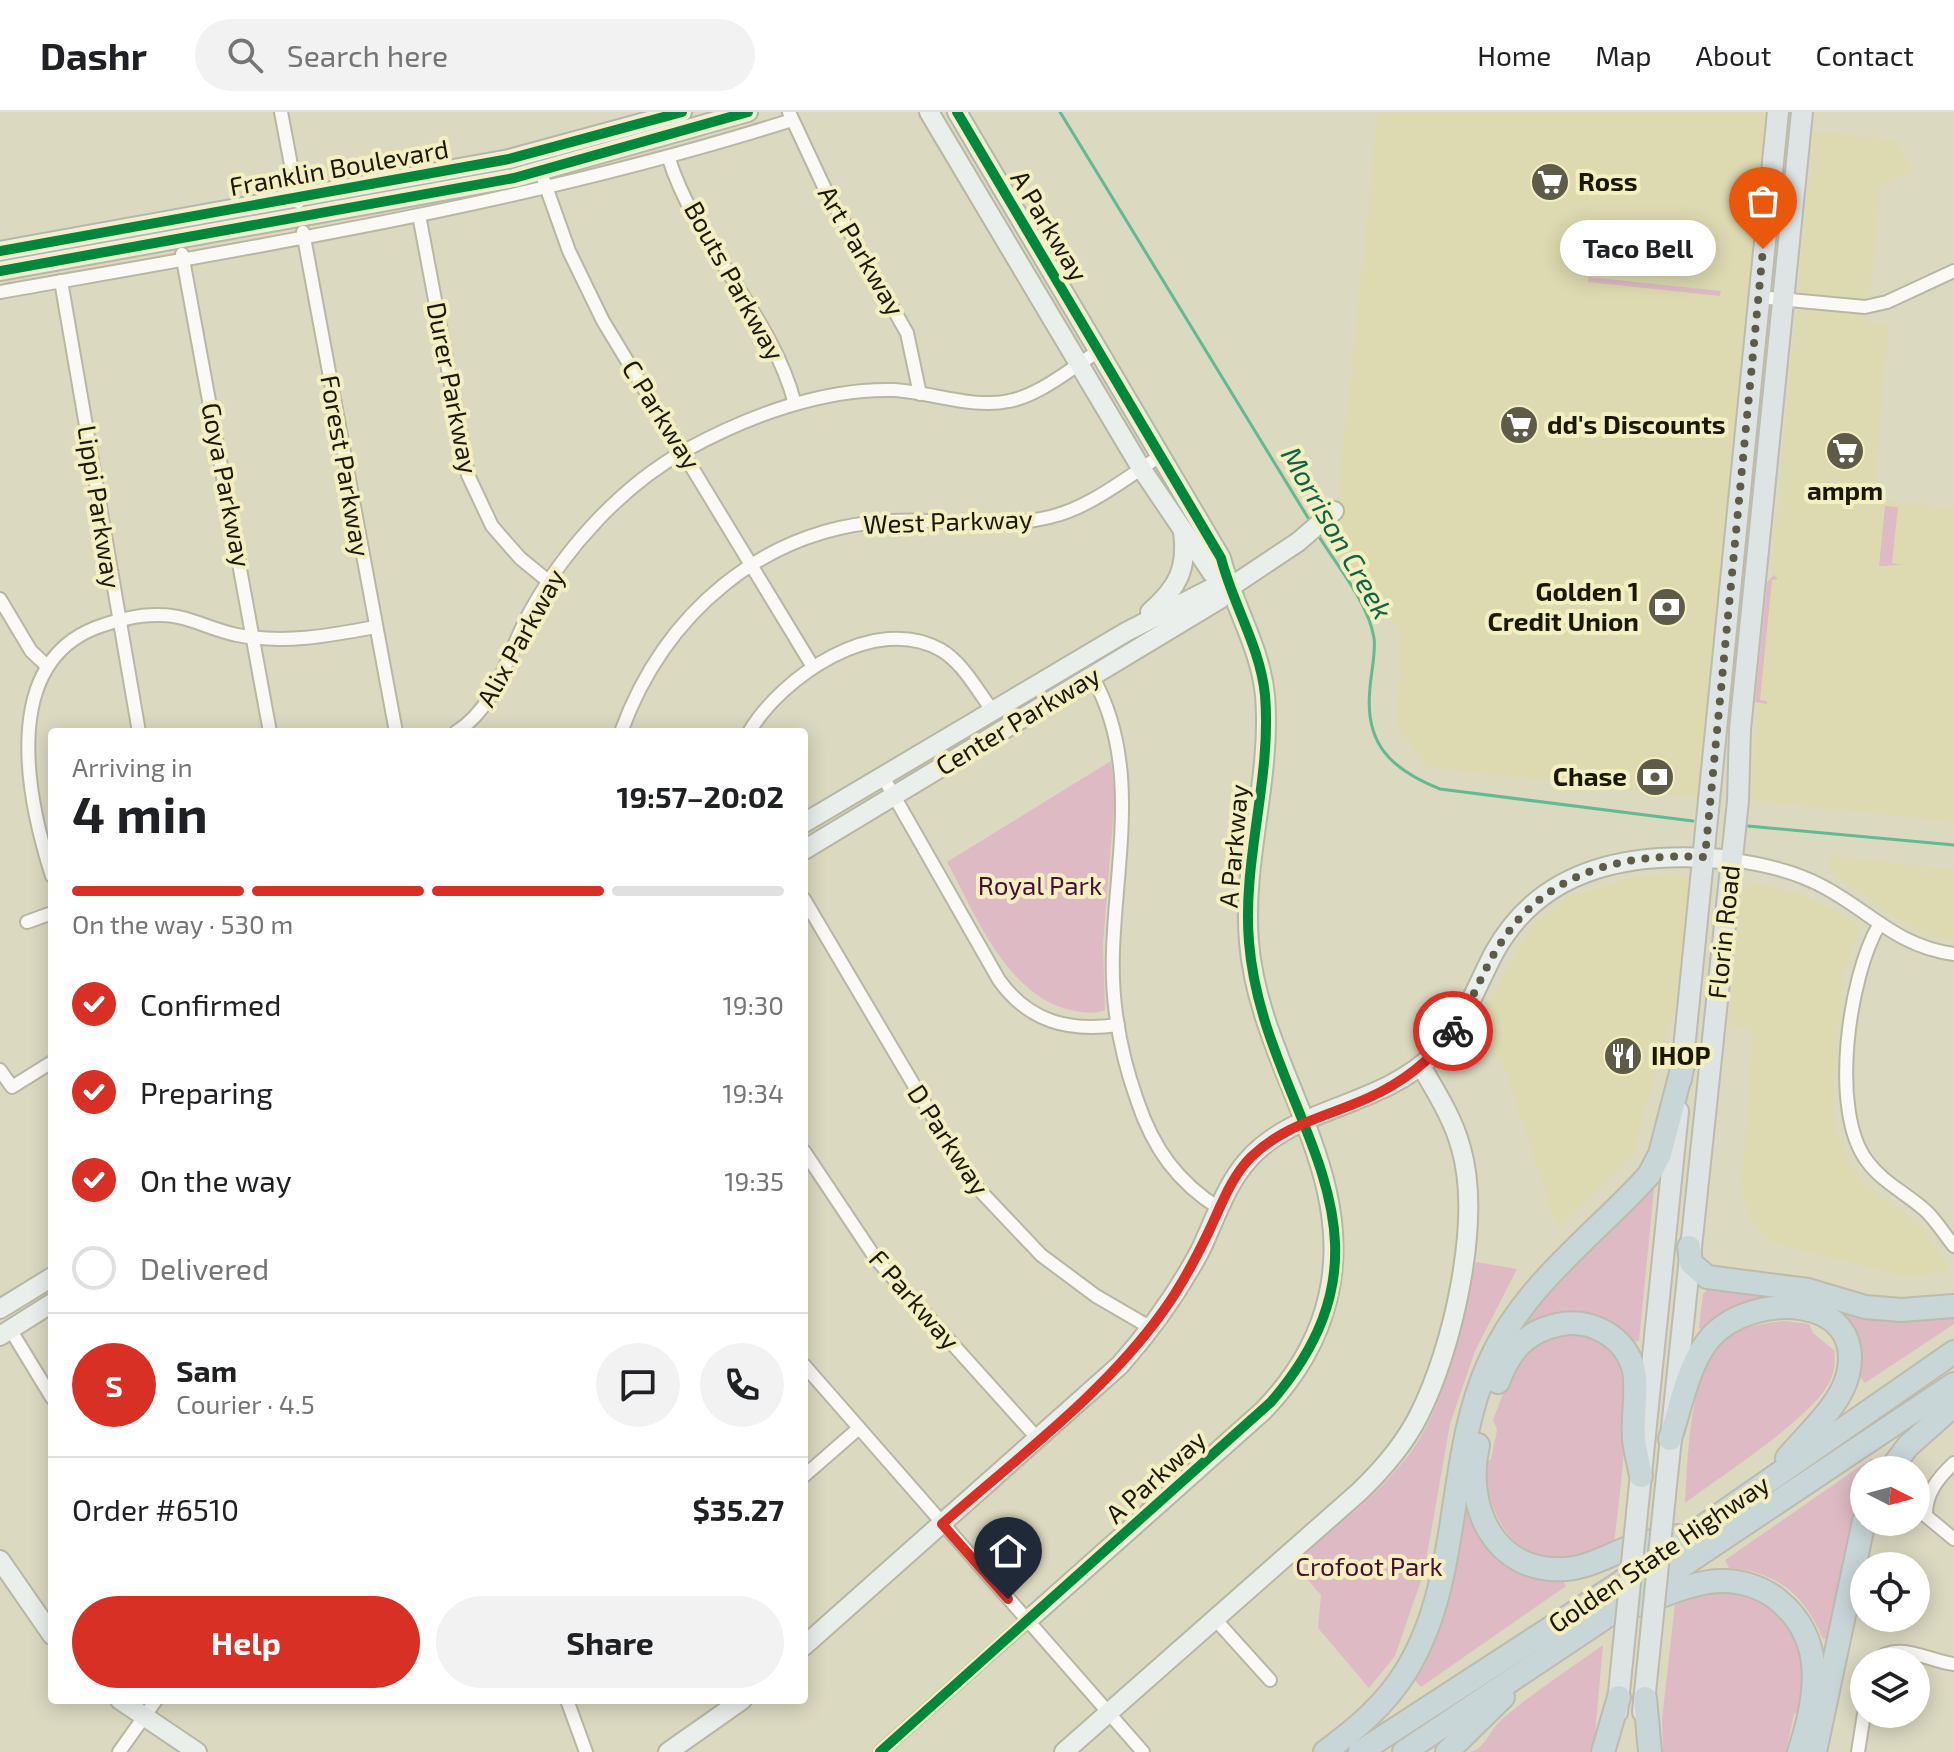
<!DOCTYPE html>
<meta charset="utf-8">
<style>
:root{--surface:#fff;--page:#f2f2f2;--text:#202124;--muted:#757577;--line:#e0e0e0;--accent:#d93025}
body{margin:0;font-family:"Exo 2",sans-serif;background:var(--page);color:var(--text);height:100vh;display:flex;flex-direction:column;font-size:30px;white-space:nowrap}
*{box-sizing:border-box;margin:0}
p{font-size:26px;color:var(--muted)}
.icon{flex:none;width:44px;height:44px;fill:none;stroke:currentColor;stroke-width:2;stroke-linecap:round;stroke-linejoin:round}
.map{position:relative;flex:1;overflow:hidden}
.drawer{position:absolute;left:48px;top:616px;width:760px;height:976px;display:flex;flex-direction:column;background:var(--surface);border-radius:8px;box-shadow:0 4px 20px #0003}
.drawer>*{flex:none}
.needle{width:52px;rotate:96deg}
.buttons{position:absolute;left:1850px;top:1344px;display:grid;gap:16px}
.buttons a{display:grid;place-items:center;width:80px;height:80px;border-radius:50%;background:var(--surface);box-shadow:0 4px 20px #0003;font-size:40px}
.pin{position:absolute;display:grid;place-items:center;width:68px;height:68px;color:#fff;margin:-82px -34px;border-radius:50% 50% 50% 0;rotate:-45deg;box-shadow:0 0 8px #0007}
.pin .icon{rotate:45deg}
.courier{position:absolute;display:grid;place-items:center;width:80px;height:80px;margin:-40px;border:6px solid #d93025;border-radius:50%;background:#fff;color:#222;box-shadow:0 2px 10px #0007}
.bubble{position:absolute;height:56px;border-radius:28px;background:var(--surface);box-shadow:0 4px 20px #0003;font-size:26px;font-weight:700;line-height:56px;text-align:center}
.summary em{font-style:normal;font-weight:700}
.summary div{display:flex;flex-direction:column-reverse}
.summary{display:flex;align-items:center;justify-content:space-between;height:136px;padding:0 24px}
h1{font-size:52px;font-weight:700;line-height:60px}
.bar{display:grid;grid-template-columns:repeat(4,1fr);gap:12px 8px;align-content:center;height:96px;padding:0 24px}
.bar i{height:10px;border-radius:6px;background:var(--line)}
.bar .on{background:var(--accent)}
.bar p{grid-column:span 4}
.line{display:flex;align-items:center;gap:20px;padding:0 24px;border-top:2px solid var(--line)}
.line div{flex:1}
.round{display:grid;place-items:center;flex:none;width:84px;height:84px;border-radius:42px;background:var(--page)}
ol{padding:0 24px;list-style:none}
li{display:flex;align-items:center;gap:24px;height:88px}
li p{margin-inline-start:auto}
li .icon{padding:8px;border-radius:50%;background:var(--accent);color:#fff;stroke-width:4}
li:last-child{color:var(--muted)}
li i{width:44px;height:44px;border:4px solid var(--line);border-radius:50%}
.cta{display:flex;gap:16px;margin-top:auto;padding:16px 24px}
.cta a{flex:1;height:92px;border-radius:48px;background:var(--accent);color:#fff;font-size:32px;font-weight:700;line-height:92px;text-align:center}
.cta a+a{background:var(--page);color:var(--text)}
header{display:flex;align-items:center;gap:48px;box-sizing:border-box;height:112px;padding:0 40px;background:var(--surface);border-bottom:2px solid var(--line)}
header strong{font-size:38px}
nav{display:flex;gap:44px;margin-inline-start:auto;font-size:28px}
.search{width:560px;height:72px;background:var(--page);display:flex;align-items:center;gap:20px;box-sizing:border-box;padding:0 28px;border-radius:44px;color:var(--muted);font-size:30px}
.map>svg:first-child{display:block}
.built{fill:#dddab1}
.green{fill:#debbc4}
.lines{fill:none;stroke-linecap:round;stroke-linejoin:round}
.stream{stroke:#62ba90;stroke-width:3}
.street-casing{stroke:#b8b7a3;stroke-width:16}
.secondary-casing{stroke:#b8b7a3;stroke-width:22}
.primary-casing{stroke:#bcbbae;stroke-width:24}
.highway-casing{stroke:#bcbbae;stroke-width:26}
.street{stroke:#faf9f6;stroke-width:12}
.secondary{stroke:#ebefec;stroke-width:18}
.primary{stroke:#dde4e3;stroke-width:20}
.highway{stroke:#c9d6d7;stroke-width:22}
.primary-bridge-casing{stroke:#bcbbae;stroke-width:24;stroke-linecap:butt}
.primary-bridge{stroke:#dde4e3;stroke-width:20}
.cycleway-casing{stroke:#f4efc1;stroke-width:15}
.cycleway{stroke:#00873e;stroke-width:10}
.done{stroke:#5e5c48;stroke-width:8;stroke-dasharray:0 14.4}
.route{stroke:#d93025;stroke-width:10}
.labels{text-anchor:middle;stroke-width:8;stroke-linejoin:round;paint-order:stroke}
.street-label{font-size:26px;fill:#1a1807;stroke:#f4efc1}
.poi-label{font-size:26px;font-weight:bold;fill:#1a1807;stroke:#f4efc1;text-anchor:start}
.park-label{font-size:26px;fill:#471036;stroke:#f4efc1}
.water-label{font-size:28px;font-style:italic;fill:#096747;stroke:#f4efc1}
</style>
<header>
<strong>Dashr</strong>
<div class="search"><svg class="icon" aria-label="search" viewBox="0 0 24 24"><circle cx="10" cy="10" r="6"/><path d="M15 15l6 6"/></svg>Search here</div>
<nav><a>Home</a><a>Map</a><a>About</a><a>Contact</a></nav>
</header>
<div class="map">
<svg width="1954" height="1640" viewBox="0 0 1954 1640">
<rect width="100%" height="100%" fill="#dbd9c0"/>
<g class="built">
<polygon points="1378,0 1768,0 1699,686 1426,655 1397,615 1401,520 1333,433"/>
<polygon points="1814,19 1894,28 1913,58 1879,76 1878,103 1863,102 1878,104 1867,210 1889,212 1874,388 1954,397 1954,710 1750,688"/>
<polygon points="1829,744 1954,757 1954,829 1927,823 1889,802 1829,758"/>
<polygon points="1669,762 1683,763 1689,775 1679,880 1632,1044 1557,1117 1502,948 1468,924 1533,813 1566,786 1630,766"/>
<polygon points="1754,770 1805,784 1853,807 1858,815 1858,824 1843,860 1833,984 1837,1019 1851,1054 1866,1073 1918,1110 1950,1157 1911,1166 1770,1130 1748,1104 1742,1072 1753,919 1729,914 1742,781"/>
</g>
<g class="green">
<polygon points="1588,165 1721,179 1720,184 1588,170"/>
<polygon points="1885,394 1898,395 1892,451 1902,453 1879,454"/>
<polygon points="1774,463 1778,467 1772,468 1760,588 1767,589 1767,592 1755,590 1767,470"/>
<path d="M1111,649L1115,684L1103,832L1105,898C1096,902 1085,901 1075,899C1008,887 976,803 947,750Z"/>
<polygon points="1645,1076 1654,1077 1639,1229 1626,1231 1615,1219 1526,1217 1519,1211"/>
<path d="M1476,1150L1517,1157L1475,1239L1450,1312L1424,1460L1395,1544L1369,1576L1318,1516L1321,1483L1293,1451C1336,1413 1390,1376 1420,1326C1451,1274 1461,1207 1476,1150Z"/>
<polygon points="1710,1175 1766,1181 1765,1187 1706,1219 1699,1216 1703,1182"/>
<polygon points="1847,1199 1954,1201 1954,1212 1865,1271 1858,1262 1859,1245 1841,1206"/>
<path d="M1785,1209L1809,1212L1813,1221L1834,1238C1836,1251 1834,1262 1828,1273C1807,1309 1721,1364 1685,1391C1688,1348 1689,1253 1725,1226C1741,1214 1765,1211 1785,1209Z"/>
<path d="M1563,1220C1579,1222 1596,1223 1609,1235C1639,1266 1618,1391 1614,1433C1602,1437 1590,1442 1579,1445C1516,1460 1487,1404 1484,1351L1491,1347L1497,1318L1493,1308L1513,1255L1543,1226Z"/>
<path d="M1872,1346L1879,1358H1864V1385L1850,1425L1831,1527H1823C1805,1484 1777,1459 1729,1456L1725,1448Z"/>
<polygon points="1461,1396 1468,1397 1478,1418 1562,1467 1566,1474 1421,1575 1413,1566"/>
<path d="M1739,1477C1807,1511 1805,1523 1803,1596L1794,1602L1786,1640H1663L1662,1607L1675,1492L1699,1480Z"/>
<path d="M1603,1533L1595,1623L1590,1640H1470C1486,1636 1489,1619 1500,1609C1532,1581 1568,1558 1603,1533Z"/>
</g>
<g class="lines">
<g class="stream">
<polyline points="1060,0 1310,409"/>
<path d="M1318,423C1337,454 1368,490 1374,526C1376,541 1371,560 1370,576C1364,631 1390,657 1440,677L1693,709"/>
<polyline points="1748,714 1954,733"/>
</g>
<g class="street-casing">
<g id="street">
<polyline points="281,0 298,90"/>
<polyline points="789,0 825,77 907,221 920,282"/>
<path d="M669,47C697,135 772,203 795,292"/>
<polyline points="544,69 569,139 603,209 813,555"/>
<polyline points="419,103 468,363 492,414 520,446 548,469"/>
<polyline points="303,120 396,620"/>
<polyline points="182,142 270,620"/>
<polyline points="61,169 139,620"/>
<path d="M0,180C266,133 534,90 792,8"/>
<polyline points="1758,185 1865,195 1887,190 1954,159"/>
<polyline points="0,487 31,539 47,554"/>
<path d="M1092,564C1141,650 1116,746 1113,839C1111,889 1120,940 1137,988C1153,1036 1177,1070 1220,1097"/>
<path d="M456,620C499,593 507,540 531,498C567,434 622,374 686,338C748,304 823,276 894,278C931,280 972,297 1009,289C1041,283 1072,255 1099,239"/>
<path d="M621,620C664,502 763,415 892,409C948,406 994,419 1050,405C1090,396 1128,364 1162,343"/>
<path d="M749,620C782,565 875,500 941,538C963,551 977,578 992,598"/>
<path d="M882,663L999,868C1029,910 1069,920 1118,913"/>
<path d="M1732,748C1763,752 1794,759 1822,774C1870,799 1896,834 1954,842"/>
<path d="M52,764C27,686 0,554 95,516C116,508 139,502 161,503C187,503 211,518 237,523C284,532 328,524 375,515"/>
<polyline points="804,787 970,1068 1041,1143 1096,1184 1151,1216"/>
<polyline points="27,810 52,801"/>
<path d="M1879,813C1849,864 1829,999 1867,1049C1883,1071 1908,1082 1927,1100C1937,1110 1945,1123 1954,1134"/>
<polyline points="0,958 12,975 52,950"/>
<polyline points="804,1039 876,1147 1038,1327"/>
<polyline points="10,1217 52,1286"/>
<polyline points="804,1253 1143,1640"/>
<path d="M1954,1351C1938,1366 1925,1382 1926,1404L1954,1427"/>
<polyline points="804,1364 859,1316"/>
<polyline points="1215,1507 1270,1568"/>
<path d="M1874,1550C1897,1527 1927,1549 1954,1552"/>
<polyline points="567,1588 586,1640"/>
<polyline points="119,1640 156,1588"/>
<polyline points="880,1640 1027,1509"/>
<polyline points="1858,1640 1864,1602"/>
</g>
</g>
<g class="secondary-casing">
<g id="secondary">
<polyline points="929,0 1141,356 1212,461 1229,476"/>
<path d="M957,0L1221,446C1233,493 1260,534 1265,583C1272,666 1242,748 1249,830C1259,954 1358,1058 1328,1185C1318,1229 1294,1267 1263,1299L1027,1509"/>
<polyline points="0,139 509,47 682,0"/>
<polyline points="0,159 514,66 748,0"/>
<path d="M1150,500C1178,476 1188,456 1183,419"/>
<polyline points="804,711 1126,520 1212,476 1229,476"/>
<polyline points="804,738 1220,487 1229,476 1298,430 1334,399"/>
<polyline points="0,1197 52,1165"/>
<polyline points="0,1224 52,1191"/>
<polyline points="0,1448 52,1523"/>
<path d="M804,1534L1120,1253C1151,1218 1178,1180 1200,1139C1215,1108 1225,1074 1248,1048C1295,994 1381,996 1436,940C1464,912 1476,875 1494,841C1543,751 1639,738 1732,748"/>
<polyline points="120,1588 197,1640"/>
<polyline points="668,1640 742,1588"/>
<path d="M1064,1640L1359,1380C1382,1358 1404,1333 1419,1303C1453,1236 1482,1109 1461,1036C1453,1006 1436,980 1421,954"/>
</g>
</g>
<g class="primary-casing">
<g id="primary">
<polyline points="1681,967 1778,0"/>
<polyline points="1665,1383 1738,689 1740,617 1802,0"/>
<polyline points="1637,1401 1678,999"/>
<polyline points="1617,1600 1623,1540"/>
<polyline points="1643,1600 1651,1522"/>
</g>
</g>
<g class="highway-casing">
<g id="highway">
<polyline points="1689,1135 1691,1151 1707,1165 1808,1178 1865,1195 1901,1198 1954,1194"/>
<path d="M1498,1270C1509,1240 1525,1220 1557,1213C1589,1205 1626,1224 1634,1259C1638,1281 1632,1305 1634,1327C1635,1339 1639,1352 1641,1364"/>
<path d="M1670,1327C1681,1294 1688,1251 1711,1225C1751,1180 1866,1181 1848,1262C1841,1293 1807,1322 1787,1346"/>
<path d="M1478,1333C1464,1393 1493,1462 1566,1457C1591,1455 1612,1441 1636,1433C1649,1429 1664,1427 1678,1424"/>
<polyline points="1890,1358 1908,1334 1954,1293"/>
<path d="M1637,1493C1663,1484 1692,1470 1720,1469C1740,1468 1762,1475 1778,1488C1827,1527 1817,1586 1799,1640"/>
<polyline points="1645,1586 1650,1640"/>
<polyline points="1816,1635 1864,1409"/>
<path d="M1325,1640C1356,1617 1385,1593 1406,1559C1463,1467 1445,1348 1489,1251C1523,1173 1593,1125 1649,1063L1660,1042L1683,953"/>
<polyline points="1360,1640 1643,1456 1954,1240"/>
<polyline points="1404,1640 1954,1272"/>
<polyline points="1447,1640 1503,1585"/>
<polyline points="1603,1640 1619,1585"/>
</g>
</g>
<use href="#street" class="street"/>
<use href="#secondary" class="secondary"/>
<use href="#primary" class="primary"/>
<use href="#highway" class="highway"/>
<g class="primary-bridge-casing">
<g id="primary-bridge">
<polyline points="1651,1522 1665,1383"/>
<polyline points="1623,1540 1637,1401"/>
</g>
</g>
<use href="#primary-bridge" class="primary-bridge"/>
<g class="cycleway-casing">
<g id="cycleway">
<polyline points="0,139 509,47 682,0"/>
<polyline points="0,159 514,66 748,0"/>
<path d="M880,1640L1271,1290C1421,1116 1263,1004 1249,830C1242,748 1272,666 1265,583C1260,534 1233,493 1221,446L957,0"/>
</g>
</g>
<use href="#cycleway" class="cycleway"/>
</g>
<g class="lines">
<path class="done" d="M1453,919C1472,891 1482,860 1500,832C1547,759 1623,741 1705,745L1763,137"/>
<path class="route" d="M1008,1487L942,1412C1018,1345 1105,1281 1164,1198C1182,1173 1196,1146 1209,1119C1221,1094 1231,1065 1251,1045C1285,1012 1326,1005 1368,986C1402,971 1431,948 1453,919"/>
</g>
<defs>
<g id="supermarket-disc" transform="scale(2)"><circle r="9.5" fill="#5e5c48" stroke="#f4efc1"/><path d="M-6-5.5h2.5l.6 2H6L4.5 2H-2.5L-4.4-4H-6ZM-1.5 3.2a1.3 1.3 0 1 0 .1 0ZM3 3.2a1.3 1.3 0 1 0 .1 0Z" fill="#fff"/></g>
<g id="bank-disc" transform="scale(2)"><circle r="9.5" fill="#5e5c48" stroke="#f4efc1"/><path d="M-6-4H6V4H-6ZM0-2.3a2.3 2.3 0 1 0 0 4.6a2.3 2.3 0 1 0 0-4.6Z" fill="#fff"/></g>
<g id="restaurant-disc" transform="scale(2)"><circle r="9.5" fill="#5e5c48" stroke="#f4efc1"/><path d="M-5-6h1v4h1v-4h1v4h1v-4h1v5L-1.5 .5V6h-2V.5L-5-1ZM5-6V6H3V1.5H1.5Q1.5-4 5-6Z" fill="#fff"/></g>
</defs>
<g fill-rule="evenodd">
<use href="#supermarket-disc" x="1550" y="70"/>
<use href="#supermarket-disc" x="1519" y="313"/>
<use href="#supermarket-disc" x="1845" y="339"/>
<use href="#bank-disc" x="1667" y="495"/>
<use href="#bank-disc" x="1655" y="665"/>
<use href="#restaurant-disc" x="1623" y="944"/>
</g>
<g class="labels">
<g class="street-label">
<text transform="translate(339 56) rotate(-10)" y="9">Franklin Boulevard</text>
<text transform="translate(1049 114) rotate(59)" y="9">A Parkway</text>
<text transform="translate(861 139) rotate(60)" y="9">Art Parkway</text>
<text transform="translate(734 169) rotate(61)" y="9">Bouts Parkway</text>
<text transform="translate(452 276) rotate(79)" y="9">Durer Parkway</text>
<text transform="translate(661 303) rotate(58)" y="9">C Parkway</text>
<text transform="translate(345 354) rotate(80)" y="9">Forest Parkway</text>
<text transform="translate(226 373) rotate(79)" y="9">Goya Parkway</text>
<text transform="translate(99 395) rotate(81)" y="9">Lippi Parkway</text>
<text transform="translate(948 410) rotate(-2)" y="9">West Parkway</text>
<text transform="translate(521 526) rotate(-61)" y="9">Alix Parkway</text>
<text transform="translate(1018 609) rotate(-31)" y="9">Center Parkway</text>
<text transform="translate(1234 734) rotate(-85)" y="9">A Parkway</text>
<text transform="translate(1724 820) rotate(-84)" y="9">Florin Road</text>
<text transform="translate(948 1028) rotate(57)" y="9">D Parkway</text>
<text transform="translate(914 1188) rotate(49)" y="9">F Parkway</text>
<text transform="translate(1156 1365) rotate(-42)" y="9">A Parkway</text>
<text transform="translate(1659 1442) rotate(-34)" y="9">Golden State Highway</text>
</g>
<g class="poi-label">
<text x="1578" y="79">Ross</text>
<text x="1547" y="322">dd's Discounts</text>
<text x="1845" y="388" text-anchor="middle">ampm</text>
<text x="1639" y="489" text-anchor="end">Golden 1<tspan x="1639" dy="30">Credit Union</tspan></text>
<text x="1627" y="674" text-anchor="end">Chase</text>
<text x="1651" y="953">IHOP</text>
</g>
<g class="park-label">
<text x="1040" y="783">Royal Park</text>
<text x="1369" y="1464">Crofoot Park</text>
</g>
<g class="water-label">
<text transform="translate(1337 421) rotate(60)" y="10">Morrison Creek</text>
</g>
</g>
</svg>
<div class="buttons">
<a><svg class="needle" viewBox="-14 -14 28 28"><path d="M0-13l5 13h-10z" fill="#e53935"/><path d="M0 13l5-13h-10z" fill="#757577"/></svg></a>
<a><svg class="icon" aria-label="locate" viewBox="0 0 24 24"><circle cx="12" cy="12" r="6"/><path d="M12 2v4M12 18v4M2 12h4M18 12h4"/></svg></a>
<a><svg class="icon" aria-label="layers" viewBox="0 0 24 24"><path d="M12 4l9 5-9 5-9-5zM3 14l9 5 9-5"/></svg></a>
</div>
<div class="pin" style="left:1763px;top:137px;background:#ea580c"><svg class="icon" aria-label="bag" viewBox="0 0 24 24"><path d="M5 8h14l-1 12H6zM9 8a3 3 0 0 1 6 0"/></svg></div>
<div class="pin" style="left:1008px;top:1487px;background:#1f2937"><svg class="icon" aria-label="home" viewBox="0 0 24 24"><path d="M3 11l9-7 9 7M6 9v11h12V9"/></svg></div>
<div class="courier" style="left:1453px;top:919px"><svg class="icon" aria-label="bike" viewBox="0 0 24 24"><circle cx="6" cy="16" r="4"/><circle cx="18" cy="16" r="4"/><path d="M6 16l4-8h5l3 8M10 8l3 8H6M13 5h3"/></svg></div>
<div class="bubble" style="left:1560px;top:108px;width:156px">Taco Bell</div>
<section class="drawer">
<div class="summary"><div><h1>4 min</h1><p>Arriving in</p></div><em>19:57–20:02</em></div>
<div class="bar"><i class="on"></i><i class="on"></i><i class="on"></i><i></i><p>On the way · 530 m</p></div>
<ol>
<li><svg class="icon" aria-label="check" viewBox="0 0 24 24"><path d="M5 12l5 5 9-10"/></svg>Confirmed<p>19:30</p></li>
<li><svg class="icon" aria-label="check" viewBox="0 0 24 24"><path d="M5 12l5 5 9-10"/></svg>Preparing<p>19:34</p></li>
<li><svg class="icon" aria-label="check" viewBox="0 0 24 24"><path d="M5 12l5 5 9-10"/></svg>On the way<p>19:35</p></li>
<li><i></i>Delivered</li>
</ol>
<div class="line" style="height:144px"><b class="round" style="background:var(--accent);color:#fff">S</b><div><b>Sam</b><p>Courier · 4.5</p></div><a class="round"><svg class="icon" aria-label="chat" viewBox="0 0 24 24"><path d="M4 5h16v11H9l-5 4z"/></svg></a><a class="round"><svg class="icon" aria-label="phone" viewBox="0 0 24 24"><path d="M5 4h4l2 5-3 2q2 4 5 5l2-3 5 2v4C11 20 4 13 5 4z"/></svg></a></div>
<div class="line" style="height:104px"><div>Order #6510</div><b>$35.27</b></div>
<div class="cta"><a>Help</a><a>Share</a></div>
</section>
</div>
